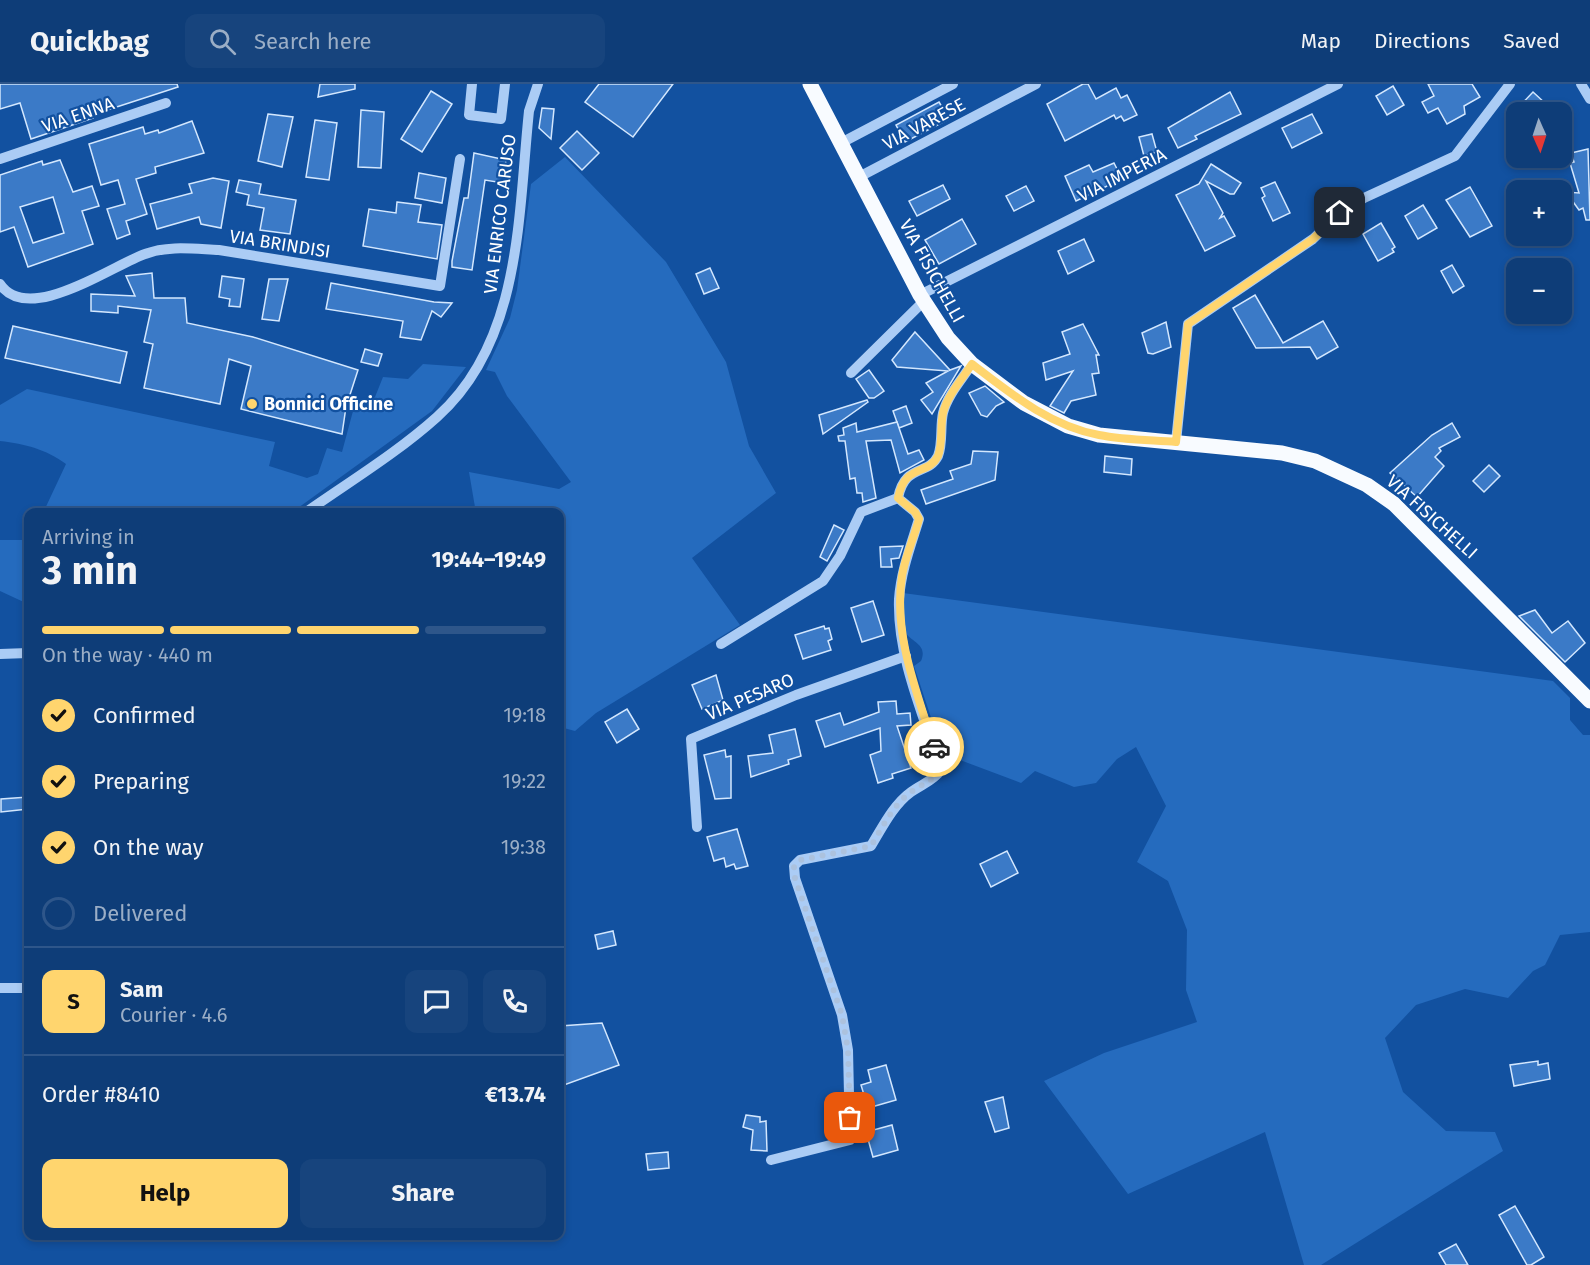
<!DOCTYPE html>
<meta charset="utf-8">
<style>
:root{--surface:#0e3d78;--page:#17447d;--text:#f1f3f6;--muted:#9baec6;--line:#2e568a;--accent:#ffd56e}
body{margin:0;font-family:"Fira Sans",sans-serif;background:var(--page);color:var(--text);height:100vh;display:flex;flex-direction:column;font-size:22px;white-space:nowrap}
*{box-sizing:border-box;margin:0}
p{font-size:20px;color:var(--muted)}
.icon{flex:none;width:33px;height:33px;fill:none;stroke:currentColor;stroke-width:2;stroke-linecap:round;stroke-linejoin:round}
.map{position:relative;flex:1;overflow:hidden}
.sheet{position:absolute;left:24px;top:424px;width:540px;height:732px;display:flex;flex-direction:column;background:var(--surface);border-radius:12px;box-shadow:0 3px 9px #0003,0 0 0 2px var(--line)}
.sheet>*{flex:none}
.needle{width:39px;rotate:177deg}
.controls{position:absolute;left:1506px;top:18px;display:grid;gap:12px}
.controls a{display:grid;place-items:center;width:66px;height:66px;border-radius:12px;background:var(--surface);box-shadow:0 3px 9px #0003,0 0 0 2px var(--line);font-size:30px}
.pin{position:absolute;display:grid;place-items:center;width:51px;height:51px;color:#fff;margin:-26px;border-radius:12px;box-shadow:0 3px 9px #0006}
.courier{position:absolute;display:grid;place-items:center;width:60px;height:60px;margin:-30px;border:4px solid #ffd56e;border-radius:50%;background:#fff;color:#222;box-shadow:0 2px 8px #0007}
.summary em{font-style:normal;font-weight:700}
.summary div{display:flex;flex-direction:column-reverse}
.summary{display:flex;align-items:center;justify-content:space-between;height:102px;padding:0 18px}
h1{font-size:39px;font-weight:700;line-height:45px}
.bar{display:grid;grid-template-columns:repeat(4,1fr);gap:9px 6px;align-content:center;height:72px;padding:0 18px}
.bar i{height:8px;border-radius:4px;background:var(--line)}
.bar .on{background:var(--accent)}
.bar p{grid-column:span 4}
.line{display:flex;align-items:center;gap:15px;padding:0 18px;border-top:2px solid var(--line)}
.line div{flex:1}
.round{display:grid;place-items:center;flex:none;width:63px;height:63px;border-radius:12px;background:var(--page)}
ol{padding:0 18px;list-style:none}
li{display:flex;align-items:center;gap:18px;height:66px}
li p{margin-inline-start:auto}
li .icon{padding:6px;border-radius:50%;background:var(--accent);color:#111;stroke-width:4}
li:last-child{color:var(--muted)}
li i{width:33px;height:33px;border:3px solid var(--line);border-radius:50%}
.primary-button{display:flex;gap:12px;margin-top:auto;padding:12px 18px}
.primary-button a{flex:1;height:69px;border-radius:12px;background:var(--accent);color:#111;font-size:24px;font-weight:700;line-height:69px;text-align:center}
.primary-button a+a{background:var(--page);color:var(--text)}
header{display:flex;align-items:center;gap:36px;box-sizing:border-box;height:84px;padding:0 30px;background:var(--surface);border-bottom:2px solid var(--line)}
header strong{font-size:28px}
nav{display:flex;gap:33px;margin-inline-start:auto;font-size:21px}
.search{width:420px;height:54px;background:var(--page);display:flex;align-items:center;gap:15px;box-sizing:border-box;padding:0 21px;border-radius:12px;color:var(--muted);font-size:22px}
.map>svg:first-child{display:block}
.green{fill:#256bbe}
.building{fill:#3b7ac7;stroke:#d3e7fe;stroke-width:1.5;fill-rule:evenodd}
.lines{fill:none;stroke-linecap:round;stroke-linejoin:round}
.minor{stroke:#abccf5;stroke-width:10}
.major{stroke:#f8fbff;stroke-width:15}
.done{stroke:#acc2de;stroke-width:6;stroke-dasharray:0 10.8}
.route{stroke:#ffd56e;stroke-width:8}
.poi-dot{fill:#ffd56e;stroke:#1251a0;stroke-width:2}
.labels{text-anchor:middle;stroke-width:4.5;stroke-linejoin:round;paint-order:stroke}
.street-label{font-size:18px;fill:#fff;stroke:#1251a0}
.poi-label{font-size:18px;font-weight:bold;fill:#fff;stroke:#1251a0;text-anchor:start}
</style>
<header>
<strong>Quickbag</strong>
<div class="search"><svg class="icon" aria-label="search" viewBox="0 0 24 24"><circle cx="10" cy="10" r="6"/><path d="M15 15l6 6"/></svg>Search here</div>
<nav><a>Map</a><a>Directions</a><a>Saved</a></nav>
</header>
<div class="map">
<svg width="1590" height="1181" viewBox="0 0 1590 1181">
<rect width="100%" height="100%" fill="#1251a0"/>
<g class="green">
<polygon points="565,73 666,178 726,278 749,362 776,409 692,474 740,541 596,629 575,647 560,643 560,429 476,429 469,388 559,405 571,398 507,312 495,288 486,286 510,234 517,206 531,100"/>
<path d="M423,280L466,283L432,327L291,429H43L66,380C45,365 26,360 0,357V321L27,305L275,358L269,382L307,394L318,390L327,364L342,368L353,327L375,313L383,293L408,295Z"/>
<polygon points="28,452 28,520 0,507 0,456 23,456"/>
<path d="M903,509L1553,597L1570,614V636L1583,651H1590V848L1560,851L1545,881L1533,887L1508,914L1465,905L1416,921L1385,954L1403,1008L1446,1047L1495,1048L1503,1067L1321,1181H1304L1265,1048L1128,1110L1044,997L1104,969L1197,938L1186,906L1187,846L1168,797L1137,778L1166,722L1136,663L1117,675L1096,699L1074,703L1035,687L1021,699L960,676L948,685L914,582L921,577C928,560 912,559 905,548Z"/>
</g>
<g class="building">
<polygon points="0,0 177,0 178,3 92,31 93,34 31,55 20,19 0,25"/>
<polygon points="320,0 355,0 355,5 318,13"/>
<polygon points="599,0 673,0 633,53 585,18"/>
<polygon points="1083,0 1088,0 1096,15 1116,4 1121,14 1127,11 1137,31 1124,37 1121,32 1116,35 1114,31 1065,57 1047,20"/>
<polygon points="1428,0 1472,0 1480,13 1464,22 1465,30 1447,40 1438,24 1428,29 1422,18 1434,12"/>
<polygon points="1393,2 1404,21 1387,31 1376,12"/>
<polygon points="431,7 452,20 422,68 401,55"/>
<polygon points="1230,8 1241,30 1195,52 1197,55 1178,64 1168,44"/>
<polygon points="1533,8 1546,20 1539,28 1514,28"/>
<polygon points="939,18 949,35 905,58 896,41"/>
<polygon points="542,24 554,25 551,55 539,44"/>
<polygon points="361,26 384,28 381,84 358,83"/>
<polygon points="268,30 293,33 282,83 258,77"/>
<polygon points="1312,30 1322,49 1292,64 1282,44"/>
<polygon points="315,36 337,39 329,96 306,93"/>
<polygon points="192,37 204,69 155,83 156,89 136,95 147,130 126,137 130,150 117,155 107,125 125,120 118,96 101,101 89,60 143,43 145,50 158,46 159,49"/>
<polygon points="577,47 599,69 582,86 560,64"/>
<polygon points="1152,50 1157,68 1144,72 1139,53"/>
<polygon points="1588,65 1590,136 1586,136 1583,124 1579,126 1566,108 1579,109 1570,79 1574,78 1571,69"/>
<polygon points="474,69 506,76 503,99 485,96 472,186 452,183 452,177 464,114 468,114"/>
<path d="M60,76L73,108L92,102L99,122L82,127L93,160L28,183L14,143L0,148V91L42,77L43,81ZM53,113L64,149L33,159L20,123Z"/>
<polygon points="1114,79 1122,95 1076,117 1065,92 1089,81 1093,88"/>
<polygon points="1211,80 1241,99 1234,110 1230,110 1206,97 1223,129 1220,134 1224,132 1235,152 1205,167 1176,111 1199,100"/>
<polygon points="419,89 446,94 442,119 415,114"/>
<polygon points="213,94 229,97 221,144 201,140 199,133 157,145 150,120 192,109 189,100"/>
<polygon points="239,96 261,100 259,110 296,116 290,150 260,146 264,124 247,121 249,111 236,108"/>
<polygon points="1275,98 1290,129 1273,137 1262,114 1265,112 1261,104"/>
<polygon points="943,101 950,115 917,132 909,117"/>
<polygon points="1026,102 1034,117 1014,127 1006,112"/>
<polygon points="1470,103 1492,142 1470,153 1446,116"/>
<polygon points="397,118 421,121 418,138 442,141 437,175 363,162 369,125 396,129"/>
<polygon points="1423,121 1437,144 1418,155 1405,132"/>
<polygon points="962,135 976,160 939,180 925,156"/>
<polygon points="1381,139 1395,163 1392,165 1394,168 1378,177 1363,150"/>
<polygon points="1084,155 1094,177 1068,190 1058,167"/>
<polygon points="1452,181 1464,202 1453,209 1441,187"/>
<polygon points="710,184 719,204 704,210 696,190"/>
<polygon points="152,189 154,214 185,214 187,239 253,253 358,286 346,323 342,350 241,325 251,282 229,275 220,320 144,304 153,260 144,258 151,226 118,222 118,229 91,227 91,210 135,212 126,192"/>
<polygon points="222,192 244,195 240,223 229,222 230,215 219,213"/>
<polygon points="269,195 288,195 279,237 262,235"/>
<polygon points="331,199 434,218 452,219 441,233 432,227 421,256 400,253 403,237 326,225"/>
<polygon points="1255,211 1283,259 1323,237 1338,263 1317,275 1310,263 1256,264 1233,224"/>
<polygon points="1166,238 1171,263 1153,270 1148,269 1142,249"/>
<polygon points="1083,240 1099,271 1096,271 1099,289 1092,290 1096,311 1071,317 1064,329 1050,322 1073,287 1046,296 1043,279 1070,270 1062,248"/>
<polygon points="13,242 127,268 120,299 5,274"/>
<polygon points="915,248 950,286 961,282 932,330 921,316 933,308 926,299 948,287 897,283 892,276"/>
<polygon points="365,265 382,270 378,282 361,278"/>
<polygon points="869,286 884,307 874,314 869,314 856,295"/>
<polygon points="985,302 1004,318 996,322 987,333 981,331 969,309"/>
<polygon points="867,316 868,318 823,350 819,331"/>
<polygon points="906,322 912,339 899,344 893,327"/>
<polygon points="897,338 908,370 919,366 924,376 900,389 891,356 866,357 876,414 863,418 862,409 857,409 855,394 850,395 845,357 839,357 838,352 844,351 843,344 856,339 857,348"/>
<polygon points="1452,339 1460,353 1439,364 1441,367 1435,373 1444,382 1417,413 1390,389 1432,351"/>
<polygon points="973,367 998,368 995,396 926,420 921,406 953,395 950,387 971,380"/>
<polygon points="1105,372 1132,375 1131,391 1104,388"/>
<polygon points="1489,381 1500,392 1484,408 1473,397"/>
<polygon points="834,441 844,446 827,477 820,473"/>
<polygon points="903,462 899,474 891,475 892,483 881,483 880,463"/>
<polygon points="873,517 884,551 862,558 851,524"/>
<polygon points="1535,526 1552,549 1568,537 1585,559 1565,578 1519,532"/>
<polygon points="824,542 825,545 829,544 832,555 828,557 831,566 803,575 795,551"/>
<polygon points="716,591 723,616 702,625 692,601"/>
<polygon points="896,617 897,630 910,629 911,641 897,642 911,684 892,690 893,694 878,699 870,671 881,667 880,644 825,663 816,637 840,629 844,641 879,628 878,618"/>
<polygon points="627,625 639,645 617,659 605,638"/>
<polygon points="795,645 801,672 788,676 789,680 751,693 748,672 773,669 769,651"/>
<polygon points="725,666 726,673 731,672 731,714 715,715 704,671"/>
<polygon points="28,713 28,725 1,728 1,715"/>
<polygon points="737,745 748,782 736,785 734,780 726,783 724,774 714,777 707,753"/>
<polygon points="1007,767 1018,789 991,803 980,780"/>
<polygon points="613,847 616,861 598,865 595,851"/>
<polygon points="602,939 619,981 564,1001 560,942"/>
<polygon points="1538,977 1538,981 1548,979 1550,995 1514,1002 1510,981"/>
<polygon points="886,981 896,1016 868,1024 861,1001 871,998 868,986"/>
<polygon points="1003,1013 1009,1044 995,1048 985,1018"/>
<polygon points="746,1031 760,1033 760,1038 766,1037 767,1067 751,1066 753,1046 743,1043"/>
<polygon points="892,1041 898,1066 873,1073 866,1048"/>
<polygon points="668,1068 669,1084 648,1086 646,1070"/>
<polygon points="1515,1122 1544,1173 1531,1181 1527,1181 1499,1131"/>
<polygon points="1456,1160 1468,1181 1446,1181 1439,1169"/>
</g>
<g class="lines">
<g class="minor">
<polyline points="472,0 469,31 501,35 505,0"/>
<polyline points="1581,0 1590,15"/>
<polyline points="841,59 953,0"/>
<polyline points="0,75 166,19"/>
<polyline points="859,93 1036,0"/>
<path d="M0,200C28,242 113,181 145,170C168,161 195,165 219,166L440,202L460,75"/>
<polyline points="920,211 1338,0"/>
<polyline points="851,289 924,217"/>
<polyline points="1176,358 1188,240 1313,155 1340,129 1364,114 1455,72 1510,0"/>
<path d="M305,429C349,398 397,369 437,333C522,257 518,131 529,27L538,0"/>
<polyline points="721,560 823,497 840,472 861,428 898,414"/>
<polyline points="0,570 28,569"/>
<polyline points="697,743 691,655 796,611 906,572"/>
<polyline points="0,904 28,904"/>
<path d="M771,1076L850,1056L848,966L842,931L795,794L794,782L800,776L871,762C882,744 893,721 911,708C922,700 933,697 941,686C924,632 897,573 899,515C901,487 911,461 919,435L915,428L898,414C905,379 928,392 938,372C943,360 940,342 943,329C947,312 962,295 972,280"/>
</g>
<polyline class="major" points="810,0 920,211 948,254 972,280 1024,319 1068,342 1099,351 1282,369 1315,377 1367,401 1394,420 1590,617"/>
</g>
<g class="lines">
<path class="done" d="M850,1034L848,966L842,931L795,794L794,783L800,776L871,762C882,744 893,721 911,708C922,700 933,697 941,686L934,663"/>
<path class="route" d="M934,663C917,608 893,551 902,492C905,473 914,454 919,435L915,428L898,414C905,379 928,392 938,372C943,360 940,342 943,329C947,312 962,295 972,280C1010,309 1050,342 1099,351C1124,356 1151,356 1176,358L1188,240L1313,155L1340,129"/>
</g>
<circle class="poi-dot" cx="252" cy="320" r="6"/>
<g class="labels">
<g class="street-label">
<text transform="translate(78 31) rotate(-19)" y="6">VIA ENNA</text>
<text transform="translate(924 40) rotate(-28)" y="6">VIA VARESE</text>
<text transform="translate(1122 91) rotate(-27)" y="6">VIA IMPERIA</text>
<text transform="translate(500 130) rotate(-83)" y="6">VIA ENRICO CARUSO</text>
<text transform="translate(280 160) rotate(9)" y="6">VIA BRINDISI</text>
<text transform="translate(932 187) rotate(61)" y="6">VIA FISICHELLI</text>
<text transform="translate(1432 433) rotate(42)" y="6">VIA FISICHELLI</text>
<text transform="translate(750 613) rotate(-23)" y="6">VIA PESARO</text>
</g>
<g class="poi-label">
<text x="264" y="326">Bonnici Officine</text>
</g>
</g>
</svg>
<div class="controls">
<a><svg class="needle" viewBox="-14 -14 28 28"><path d="M0-13l5 13h-10z" fill="#e53935"/><path d="M0 13l5-13h-10z" fill="#9baec6"/></svg></a>
<a>+</a>
<a>−</a>
</div>
<div class="pin" style="left:850px;top:1034px;background:#ea580c"><svg class="icon" aria-label="bag" viewBox="0 0 24 24"><path d="M5 8h14l-1 12H6zM9 8a3 3 0 0 1 6 0"/></svg></div>
<div class="pin" style="left:1340px;top:129px;background:#1f2937"><svg class="icon" aria-label="home" viewBox="0 0 24 24"><path d="M3 11l9-7 9 7M6 9v11h12V9"/></svg></div>
<div class="courier" style="left:934px;top:663px"><svg class="icon" aria-label="car" viewBox="0 0 24 24"><path d="M5 17H2v-5l4-1 3-4h7l3 4 3 1v5h-3M9 17h6M6 11h13"/><circle cx="7" cy="17" r="2"/><circle cx="17" cy="17" r="2"/></svg></div>
<section class="sheet">
<div class="summary"><div><h1>3 min</h1><p>Arriving in</p></div><em>19:44–19:49</em></div>
<div class="bar"><i class="on"></i><i class="on"></i><i class="on"></i><i></i><p>On the way · 440 m</p></div>
<ol>
<li><svg class="icon" aria-label="check" viewBox="0 0 24 24"><path d="M5 12l5 5 9-10"/></svg>Confirmed<p>19:18</p></li>
<li><svg class="icon" aria-label="check" viewBox="0 0 24 24"><path d="M5 12l5 5 9-10"/></svg>Preparing<p>19:22</p></li>
<li><svg class="icon" aria-label="check" viewBox="0 0 24 24"><path d="M5 12l5 5 9-10"/></svg>On the way<p>19:38</p></li>
<li><i></i>Delivered</li>
</ol>
<div class="line" style="height:108px"><b class="round" style="background:var(--accent);color:#111">S</b><div><b>Sam</b><p>Courier · 4.6</p></div><a class="round"><svg class="icon" aria-label="chat" viewBox="0 0 24 24"><path d="M4 5h16v11H9l-5 4z"/></svg></a><a class="round"><svg class="icon" aria-label="phone" viewBox="0 0 24 24"><path d="M5 4h4l2 5-3 2q2 4 5 5l2-3 5 2v4C11 20 4 13 5 4z"/></svg></a></div>
<div class="line" style="height:78px"><div>Order #8410</div><b>€13.74</b></div>
<div class="primary-button"><a>Help</a><a>Share</a></div>
</section>
</div>
